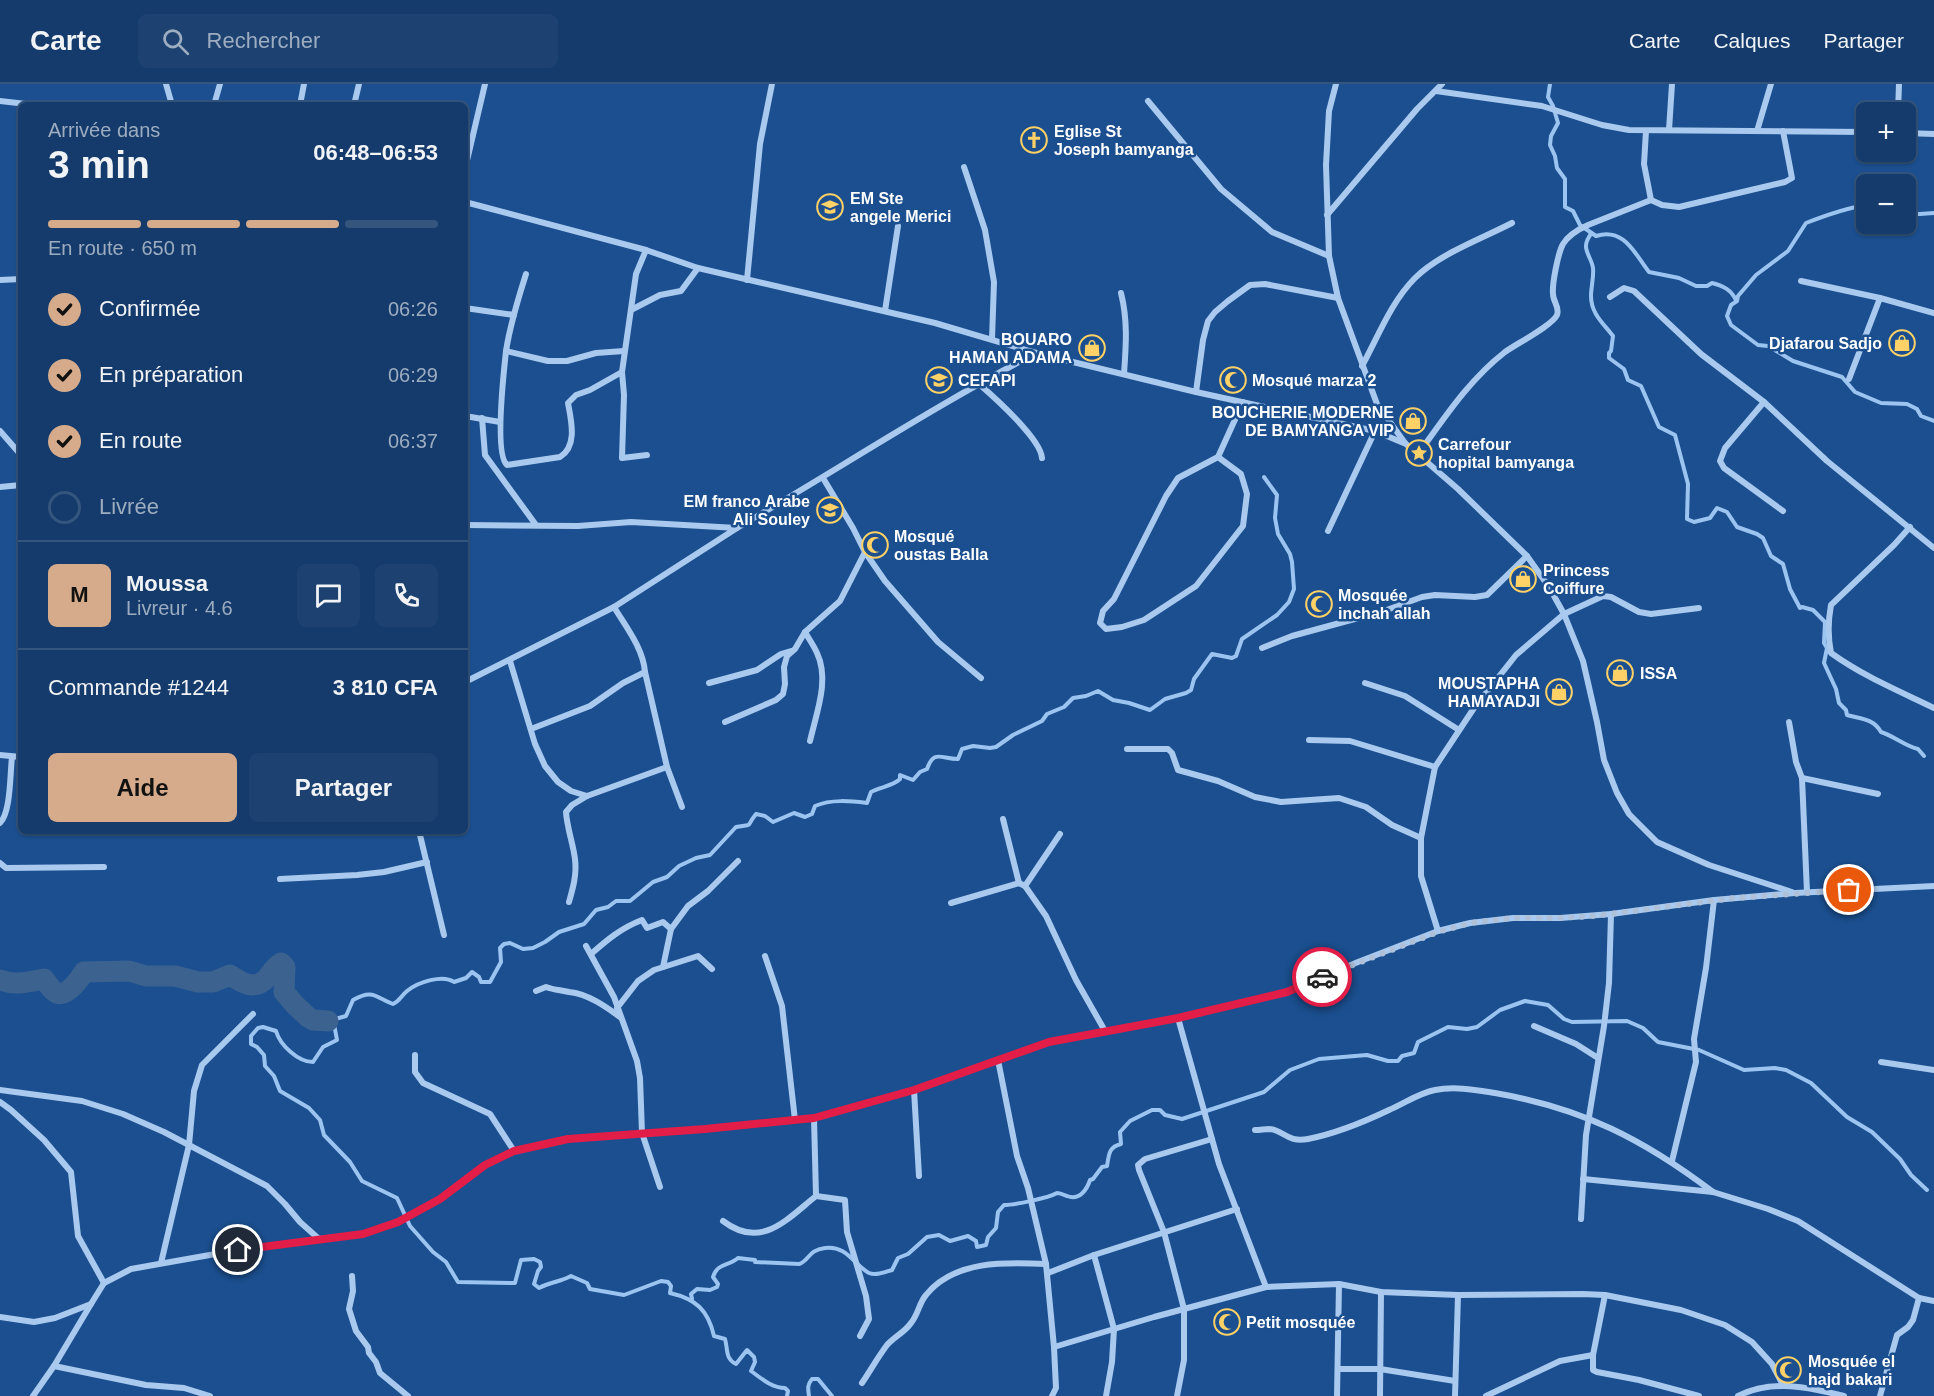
<!DOCTYPE html>
<html lang="fr">
<meta charset="utf-8">
<style>
:root{--surface:#143b6b;--page:#1d4271;--text:#f1f3f6;--muted:#9dadc1;--line:#33557e;--accent:#d6ab8b}
body{margin:0;font-family:Helvetica,sans-serif;background:var(--page);color:var(--text);height:100vh;display:flex;flex-direction:column;font-size:22px;white-space:nowrap}
*{box-sizing:border-box;margin:0}
p{font-size:20px;color:var(--muted)}
.icon{flex:none;width:33px;height:33px;fill:none;stroke:currentColor;stroke-width:2;stroke-linecap:round;stroke-linejoin:round}
.map{position:relative;flex:1;overflow:hidden}
.drawer{position:absolute;left:18px;top:18px;width:450px;height:732px;display:flex;flex-direction:column;background:var(--surface);border-radius:9px;box-shadow:0 2px 4px #0004,0 0 0 2px var(--line)}
.drawer>*{flex:none}
.controls{position:absolute;left:1856px;top:18px;display:grid;gap:12px}
.controls a{display:grid;place-items:center;width:60px;height:60px;border-radius:9px;background:var(--surface);box-shadow:0 2px 4px #0004,0 0 0 2px var(--line);font-size:30px}
.pin{position:absolute;display:grid;place-items:center;width:51px;height:51px;color:#fff;margin:-26px;border:3px solid #fff;border-radius:50%;box-shadow:0 2px 6px #0007}
.courier{position:absolute;display:grid;place-items:center;width:60px;height:60px;margin:-30px;border:4px solid #e11d48;border-radius:50%;background:#fff;color:#222;box-shadow:0 2px 8px #0007}
.head em{font-style:normal;font-weight:600}
.head div{display:flex;flex-direction:column-reverse}
.head{display:flex;align-items:center;justify-content:space-between;height:102px;padding:0 30px}
h1{font-size:39px;font-weight:600;line-height:45px}
.bar{display:grid;grid-template-columns:repeat(4,1fr);gap:9px 6px;align-content:center;height:72px;padding:0 30px}
.bar i{height:8px;border-radius:4px;background:var(--line)}
.bar .on{background:var(--accent)}
.bar p{grid-column:span 4}
.line{display:flex;align-items:center;gap:15px;padding:0 30px;border-top:2px solid var(--line)}
.line div{flex:1}
.round{display:grid;place-items:center;flex:none;width:63px;height:63px;border-radius:9px;background:var(--page)}
ol{padding:0 30px;list-style:none}
li{display:flex;align-items:center;gap:18px;height:66px}
li p{margin-inline-start:auto}
li .icon{padding:6px;border-radius:50%;background:var(--accent);color:#111;stroke-width:4}
li:last-child{color:var(--muted)}
li i{width:33px;height:33px;border:3px solid var(--line);border-radius:50%}
.cta{display:flex;gap:12px;margin-top:auto;padding:12px 30px}
.cta a{flex:1;height:69px;border-radius:9px;background:var(--accent);color:#111;font-size:24px;font-weight:600;line-height:69px;text-align:center}
.cta a+a{background:var(--page);color:var(--text)}
header{display:flex;align-items:center;gap:36px;box-sizing:border-box;height:84px;padding:0 30px;background:var(--surface);border-bottom:2px solid var(--line)}
header strong{font-size:28px}
nav{display:flex;gap:33px;margin-inline-start:auto;font-size:21px}
.search{width:420px;height:54px;background:var(--page);display:flex;align-items:center;gap:15px;box-sizing:border-box;padding:0 21px;border-radius:9px;color:var(--muted);font-size:22px}
.map>svg:first-child{display:block}
.lines{fill:none;stroke-linecap:round;stroke-linejoin:round}
.stream{stroke:#9cc4f0;stroke-width:4}
.river{stroke:#3c6290;stroke-width:21}
.street{stroke:#a9c9ee;stroke-width:6}
.done{stroke:#afc1d8;stroke-width:6;stroke-dasharray:0 10.8}
.route{stroke:#e11d48;stroke-width:8}
.labels{text-anchor:middle;stroke-width:5;stroke-linejoin:round;paint-order:stroke}
.poi-label{font-size:16px;font-weight:bold;fill:#fff;stroke:#1b4f8f;text-anchor:start}
</style>
<header>
<strong>Carte</strong>
<div class="search"><svg class="icon" aria-label="search" viewBox="0 0 24 24"><circle cx="10" cy="10" r="6"/><path d="M15 15l6 6"/></svg>Rechercher</div>
<nav><a>Carte</a><a>Calques</a><a>Partager</a></nav>
</header>
<div class="map">
<svg width="1934" height="1312" viewBox="0 0 1934 1312">
<rect width="100%" height="100%" fill="#1b4f8f"/>
<g class="lines">
<g class="stream">
<path d="M1550,0L1548,13L1553,22L1558,39L1551,52L1550,61L1555,72L1557,84L1565,95V123L1573,127L1580,141L1596,152C1624,143 1635,170 1649,188L1679,194L1696,202H1707L1712,199C1724,202 1731,206 1736,216"/>
<path d="M1866,121C1847,124 1824,132 1806,139L1788,167L1756,191L1738,212L1737,217L1731,221L1727,232L1731,241L1758,261L1768,262L1793,277L1842,293L1855,308L1881,319L1907,320L1917,325L1921,332L1934,337"/>
<polyline points="1905,131 1934,129"/>
<path d="M1591,149C1590,152 1588,154 1587,157C1583,166 1592,175 1593,184C1594,193 1591,203 1591,212C1591,230 1604,240 1613,252L1611,267L1609,269V274L1624,285L1628,296L1641,302L1659,343L1675,351L1688,400L1687,435L1694,438L1710,434L1717,424L1727,428L1737,443L1757,450L1763,454L1771,472L1783,480L1790,505L1800,524L1802,523L1813,526L1825,538L1824,559L1827,564L1824,579L1836,605L1839,619L1846,626L1847,631C1860,635 1873,634 1881,648C1894,652 1905,662 1918,665L1924,672"/>
<path d="M328,937L346,932L353,916C373,905 375,913 393,920C400,917 401,912 407,907C418,898 443,890 454,898L466,894L472,888L479,893L481,898H490L501,878L500,864L504,860L510,859L523,865L533,864L545,858L559,848L584,840L596,826L608,823L616,817H630L653,798L667,793L679,782L696,774L710,771L736,743C756,739 744,745 756,730L765,732L773,738L794,729L805,733L812,730L815,722C831,715 851,717 867,719L871,708C880,703 893,702 900,695V691L913,696L920,688L927,685C934,665 941,675 958,675L962,665L973,662L990,664L996,663L1013,651L1042,637L1047,630L1064,623L1073,614L1086,612L1098,607L1113,616L1129,619L1150,626L1165,615L1186,609L1191,606L1194,595L1212,570L1232,574L1236,572L1242,555L1277,531L1289,518L1294,505L1292,478L1290,470L1278,450L1275,434L1277,411L1264,393"/>
<path d="M328,937L334,940L337,956L323,963L313,978C298,978 280,961 276,947L263,943L258,944L251,952V960L257,963L264,971L265,982L274,992L280,1007L309,1024L320,1036L324,1051L350,1078L362,1097L397,1114L410,1142L433,1168L446,1178L458,1198L515,1199L521,1176L534,1175L540,1178L541,1183L538,1187L534,1200L539,1204C550,1198 560,1198 571,1192L587,1199L590,1205L624,1211L661,1197L668,1198L671,1202L670,1209C696,1215 708,1226 714,1252L725,1255C728,1265 725,1275 736,1280L747,1266L754,1273L755,1278L751,1287C762,1295 772,1304 785,1304L788,1307L787,1312"/>
<path d="M692,1215L691,1210L697,1205L710,1206L717,1203L718,1200L713,1193C717,1179 729,1182 738,1174L755,1176V1178L799,1180C809,1177 808,1166 825,1164C847,1161 854,1181 869,1189C876,1192 885,1188 892,1186L898,1174L908,1170L927,1153L939,1151L950,1157L968,1152L976,1157L977,1163L986,1161L988,1153L996,1144L998,1128L1004,1121C1015,1121 1048,1114 1057,1109C1061,1109 1063,1111 1067,1112C1080,1117 1087,1105 1090,1096L1093,1095L1102,1083L1107,1082C1109,1072 1108,1063 1121,1060L1120,1048L1130,1037L1152,1026H1160L1165,1031L1182,1035L1264,1008L1290,986L1319,975L1367,971L1388,977H1398L1402,972L1414,969L1418,958L1448,943L1467,945L1477,943L1500,926L1525,917L1548,921L1564,935L1572,938L1627,937L1643,944L1658,958L1699,966L1744,986L1775,984L1786,986L1811,999L1847,1033L1872,1048L1900,1075L1911,1091L1927,1106"/>
<path d="M809,1312C808,1305 807,1301 812,1295H818L832,1312"/>
</g>
<path class="river" d="M0,896C16,902 28,898 44,895C47,899 50,904 54,907C64,917 79,896 84,888L129,887L146,892H175L198,898H213L230,891C242,899 255,907 267,894C272,888 274,883 281,879L285,883L284,908L295,921L308,933L313,936L328,937"/>
<g class="street">
<polyline points="166,0 172,21"/>
<polyline points="1336,0 1329,27 1326,81 1329,172 1338,214 1377,320 1405,359"/>
<polyline points="1436,7 1542,22 1602,41 1629,46 1866,48"/>
<polyline points="0,17 35,21"/>
<polyline points="1148,17 1221,105 1272,148 1329,172"/>
<polyline points="214,21 220,0"/>
<polyline points="300,21 304,0"/>
<polyline points="354,21 359,0"/>
<polyline points="1898,28 1899,0"/>
<polyline points="1669,46 1672,0"/>
<polyline points="1646,47 1644,80 1651,116 1662,121 1679,123 1785,98 1792,94 1783,47"/>
<polyline points="1757,47 1771,0"/>
<polyline points="1905,49 1934,50"/>
<polyline points="964,83 985,146 994,198 992,255"/>
<polyline points="465,85 485,0"/>
<polyline points="465,118 646,166 698,184 935,239 1036,269 1196,308 1375,347 1406,360 1458,405 1527,472 1549,503 1564,530 1583,577 1597,638 1604,676 1617,709 1629,730 1657,758 1709,781 1792,808"/>
<polyline points="1327,131 1417,25 1442,0"/>
<path d="M526,190C518,215 510,241 506,267C504,286 494,370 507,381L560,373C578,362 571,336 568,319L576,311L590,306L622,288L636,190L646,166"/>
<polyline points="0,196 21,195"/>
<polyline points="747,196 760,60 772,0"/>
<polyline points="1801,197 1880,214 1934,229"/>
<path d="M1121,209C1128,237 1126,262 1124,290"/>
<polyline points="1610,213 1624,204 1634,207 1701,270 1764,318 1827,377 1934,464"/>
<polyline points="465,224 514,231"/>
<polyline points="631,226 660,211 681,207 698,184"/>
<polyline points="885,227 898,142"/>
<polyline points="506,267 548,277 567,277 596,269 624,267"/>
<path d="M1362,282C1378,253 1391,218 1415,194C1439,170 1481,155 1512,139"/>
<polyline points="622,288 624,311 622,374 647,371"/>
<polyline points="1849,295 1880,214"/>
<path d="M979,300C994,313 1041,355 1042,374"/>
<polyline points="1196,308 1203,256 1208,237 1215,228 1228,217 1250,201 1265,200 1338,214"/>
<polyline points="1764,318 1725,364 1720,377 1724,384 1783,427"/>
<polyline points="465,332 500,338"/>
<polyline points="482,334 485,371 536,441"/>
<polyline points="0,347 21,371"/>
<path d="M1419,369C1445,333 1469,296 1505,268C1516,260 1553,241 1557,231C1560,223 1553,218 1553,210C1552,200 1558,169 1563,160C1568,152 1579,145 1588,141L1651,116"/>
<polyline points="1218,373 1241,390 1247,410 1243,442 1196,502 1144,536 1122,543 1106,545 1100,539 1103,527 1114,515 1166,412 1178,394 1218,373 1243,318"/>
<polyline points="0,403 21,401"/>
<polyline points="465,441 578,442 631,438 737,444 614,523 465,598"/>
<path d="M1910,443L1894,461L1831,521C1828,537 1828,554 1831,569C1863,592 1899,607 1934,624"/>
<path d="M737,444C837,386 934,322 1036,269"/>
<polyline points="1328,447 1375,347"/>
<polyline points="865,468 885,497 938,558 981,594"/>
<path d="M614,523C626,543 643,564 645,588L667,683L682,723"/>
<path d="M805,548C809,555 814,562 817,569C830,596 816,630 810,657"/>
<polyline points="1262,564 1292,552 1384,527 1422,513 1435,511 1475,513 1487,511 1527,472"/>
<polyline points="510,577 535,660 545,682 558,698 571,707 587,712 667,683"/>
<polyline points="709,599 757,586 781,570 791,567"/>
<polyline points="1365,599 1405,612 1459,646"/>
<polyline points="725,638 776,616 783,610 785,600 784,583 787,572 795,565 805,548 840,517 865,468 853,444 823,394"/>
<polyline points="1789,638 1796,678 1802,694 1807,808"/>
<polyline points="531,645 590,622 623,599 645,588"/>
<polyline points="1309,656 1350,657 1435,683"/>
<polyline points="1127,665 1168,665 1172,669 1178,686 1218,697 1255,713 1281,718 1339,714 1366,723 1392,741 1421,754"/>
<polyline points="0,671 21,673"/>
<polyline points="1802,694 1878,710"/>
<polyline points="1003,735 1019,799"/>
<path d="M0,739C11,728 10,689 12,673"/>
<polyline points="419,747 444,851"/>
<polyline points="0,779 6,784 104,783"/>
<polyline points="280,795 357,791 384,788 427,778"/>
<polyline points="1025,802 1046,832 1076,896 1105,947"/>
<path d="M569,818C573,804 577,790 575,775C573,759 567,744 566,728L572,721L587,712"/>
<polyline points="951,819 1019,799 1025,802 1060,750"/>
<polyline points="1438,847 1421,792 1421,754 1435,683 1474,624 1516,571 1564,530 1603,512 1611,513 1639,528 1651,530 1699,524"/>
<polyline points="586,862 614,913 637,977 640,994 642,1049 660,1103"/>
<path d="M591,870C607,856 621,844 642,836L647,844L663,838L671,845"/>
<polyline points="765,872 782,922 795,1036"/>
<polyline points="663,883 671,845 688,822 708,807 738,777"/>
<path d="M536,907L546,903C554,906 561,906 569,908C588,910 605,922 620,933"/>
<polyline points="617,924 638,897 654,886 698,872 712,885"/>
<polyline points="1178,934 1219,1080 1266,1203"/>
<polyline points="1534,942 1576,960 1598,974"/>
<polyline points="415,971 415,988 423,999 490,1030 514,1067"/>
<polyline points="998,976 1017,1072 1028,1104 1046,1180 1054,1263 1154,1233 1266,1203 1339,1200 1381,1208 1458,1211 1583,1210 1605,1211 1681,1226 1725,1241 1752,1258 1772,1280 1783,1301"/>
<polyline points="1881,978 1934,986"/>
<polyline points="0,1006 82,1017 123,1030 164,1048 267,1102 285,1120 300,1138 319,1155 363,1150 398,1138 440,1115 485,1081 514,1067 568,1055 705,1045 814,1034 914,1006 1049,958 1178,934 1287,908 1358,878 1438,847 1470,839 1513,834 1560,834 1611,830 1714,816 1795,809 1934,802"/>
<polyline points="914,1006 919,1092"/>
<polyline points="0,1018 11,1026 44,1056 71,1088 78,1152 104,1199"/>
<polyline points="814,1034 816,1112"/>
<path d="M1255,1046C1260,1046 1265,1045 1269,1045C1284,1046 1287,1059 1308,1055C1333,1050 1366,1037 1389,1026C1405,1019 1419,1009 1435,1006C1455,1002 1476,1006 1495,1009C1582,1024 1643,1055 1713,1108"/>
<polyline points="1672,1077 1696,978 1694,955 1706,884 1714,816"/>
<polyline points="1583,1095 1713,1108 1768,1125 1798,1137 1919,1214 1934,1217"/>
<polyline points="1581,1135 1586,1051 1604,942 1609,899 1611,830"/>
<path d="M723,1137C761,1166 786,1136 816,1112L845,1116L847,1148L866,1212L869,1235L860,1252"/>
<polyline points="1094,1171 1114,1245 1112,1278 1106,1312"/>
<polyline points="161,1179 189,1061 194,1007 202,981 253,930"/>
<polyline points="1048,1189 1094,1171 1237,1125"/>
<polyline points="352,1192 353,1207 349,1225 356,1247 368,1263 369,1269 376,1278 380,1289 408,1312"/>
<polyline points="1605,1211 1593,1271 1593,1286 1597,1288 1639,1296 1699,1312"/>
<polyline points="91,1220 54,1282 146,1301 184,1304 210,1312"/>
<polyline points="0,1233 34,1238 55,1234 91,1220 104,1199 131,1185 221,1169 319,1155"/>
<polyline points="1338,1285 1380,1285 1455,1297"/>
<path d="M862,1299C870,1287 878,1273 887,1261C894,1253 905,1248 911,1239C918,1231 919,1219 926,1211C954,1176 1006,1178 1046,1180"/>
<polyline points="33,1312 54,1282"/>
<polyline points="1052,1312 1056,1304 1054,1263"/>
<polyline points="1177,1312 1184,1276 1184,1225 1164,1148 1139,1086 1138,1081 1145,1075 1212,1055"/>
<polyline points="1337,1312 1339,1200"/>
<polyline points="1380,1312 1381,1208"/>
<polyline points="1455,1312 1458,1211"/>
<polyline points="1486,1312 1560,1277 1593,1271"/>
<path d="M1738,1312C1772,1295 1808,1303 1844,1312"/>
<polyline points="1880,1312 1897,1251 1908,1243 1913,1236 1919,1214"/>
</g>
</g>
<g class="lines">
<polyline class="done" points="1322,893 1438,848 1470,839 1513,834 1560,834 1594,832 1734,814 1849,806"/>
<polyline class="route" points="238,1166 363,1150 398,1138 440,1115 485,1081 514,1067 568,1055 705,1045 814,1034 914,1006 1049,958 1178,934 1287,908 1322,893"/>
</g>
<defs>
<g id="church-ring" transform="scale(1.35)"><circle r="9.5" fill="#1b4f8f" stroke="#ffd166" stroke-width="1.5"/><path d="M-1.2-6h2.4v3.5h3.3v2.4h-3.3V6h-2.4V-.1h-3.3v-2.4h3.3Z" fill="#ffd166"/></g>
<g id="school-ring" transform="scale(1.35)"><circle r="9.5" fill="#1b4f8f" stroke="#ffd166" stroke-width="1.5"/><path d="M0-5L7-2L0 1L-7-2ZM-4 1L0 2.5L4 1V4Q0 6-4 4Z" fill="#ffd166"/></g>
<g id="shop-ring" transform="scale(1.35)"><circle r="9.5" fill="#1b4f8f" stroke="#ffd166" stroke-width="1.5"/><path d="M-5-2.5h2.3a2.7 3.5 0 0 1 5.4 0H5L5.5 6h-11ZM-1.5-2.5h3a1.5 2.3 0 0 0-3 0Z" fill="#ffd166"/></g>
<g id="university-ring" transform="scale(1.35)"><circle r="9.5" fill="#1b4f8f" stroke="#ffd166" stroke-width="1.5"/><path d="M0-5L7-2L0 1L-7-2ZM-4 1L0 2.5L4 1V4Q0 6-4 4Z" fill="#ffd166"/></g>
<g id="mosque-ring" transform="scale(1.35)"><circle r="9.5" fill="#1b4f8f" stroke="#ffd166" stroke-width="1.5"/><path d="M3.5-4.9A6 6 0 1 0 3.5 4.9A5 5 0 1 1 3.5-4.9Z" fill="#ffd166"/></g>
<g id="sight-ring" transform="scale(1.35)"><circle r="9.5" fill="#1b4f8f" stroke="#ffd166" stroke-width="1.5"/><path d="M0-6L1.8-2.2L6-1.7L2.9 1.2L3.7 5.4L0 3.3L-3.7 5.4L-2.9 1.2L-6-1.7L-1.8-2.2Z" fill="#ffd166"/></g>
</defs>
<g fill-rule="evenodd">
<use href="#church-ring" x="1034" y="56"/>
<use href="#school-ring" x="830" y="123"/>
<use href="#shop-ring" x="1902" y="259"/>
<use href="#shop-ring" x="1092" y="264"/>
<use href="#university-ring" x="939" y="296"/>
<use href="#mosque-ring" x="1233" y="296"/>
<use href="#shop-ring" x="1413" y="337"/>
<use href="#sight-ring" x="1419" y="369"/>
<use href="#school-ring" x="830" y="426"/>
<use href="#mosque-ring" x="875" y="461"/>
<use href="#shop-ring" x="1523" y="495"/>
<use href="#mosque-ring" x="1319" y="520"/>
<use href="#shop-ring" x="1620" y="589"/>
<use href="#shop-ring" x="1559" y="608"/>
<use href="#mosque-ring" x="1227" y="1238"/>
<use href="#mosque-ring" x="1788" y="1286"/>
</g>
<g class="labels">
<g class="poi-label">
<text x="1054" y="53">Eglise St<tspan x="1054" dy="18">Joseph bamyanga</tspan></text>
<text x="850" y="120">EM Ste<tspan x="850" dy="18">angele Merici</tspan></text>
<text x="1072" y="261" text-anchor="end">BOUARO<tspan x="1072" dy="18">HAMAN ADAMA</tspan></text>
<text x="1882" y="265" text-anchor="end">Djafarou Sadjo</text>
<text x="958" y="302">CEFAPI</text>
<text x="1252" y="302">Mosqué marza 2</text>
<text x="1394" y="334" text-anchor="end">BOUCHERIE MODERNE<tspan x="1394" dy="18">DE BAMYANGA VIP</tspan></text>
<text x="1438" y="366">Carrefour<tspan x="1438" dy="18">hopital bamyanga</tspan></text>
<text x="810" y="423" text-anchor="end">EM franco Arabe<tspan x="810" dy="18">Ali Souley</tspan></text>
<text x="894" y="458">Mosqué<tspan x="894" dy="18">oustas Balla</tspan></text>
<text x="1543" y="492">Princess<tspan x="1543" dy="18">Coiffure</tspan></text>
<text x="1338" y="517">Mosquée<tspan x="1338" dy="18">inchah allah</tspan></text>
<text x="1640" y="595">ISSA</text>
<text x="1540" y="605" text-anchor="end">MOUSTAPHA<tspan x="1540" dy="18">HAMAYADJI</tspan></text>
<text x="1246" y="1244">Petit mosquée</text>
<text x="1808" y="1283">Mosquée el<tspan x="1808" dy="18">hajd bakari</tspan></text>
</g>
</g>
</svg>
<div class="controls">
<a>+</a>
<a>−</a>
</div>
<div class="pin" style="left:1849px;top:806px;background:#ea580c"><svg class="icon" aria-label="bag" viewBox="0 0 24 24"><path d="M5 8h14l-1 12H6zM9 8a3 3 0 0 1 6 0"/></svg></div>
<div class="pin" style="left:238px;top:1166px;background:#1f2937"><svg class="icon" aria-label="home" viewBox="0 0 24 24"><path d="M3 11l9-7 9 7M6 9v11h12V9"/></svg></div>
<div class="courier" style="left:1322px;top:893px"><svg class="icon" aria-label="car" viewBox="0 0 24 24"><path d="M5 17H2v-5l4-1 3-4h7l3 4 3 1v5h-3M9 17h6M6 11h13"/><circle cx="7" cy="17" r="2"/><circle cx="17" cy="17" r="2"/></svg></div>
<section class="drawer">
<div class="head"><div><h1>3 min</h1><p>Arrivée dans</p></div><em>06:48–06:53</em></div>
<div class="bar"><i class="on"></i><i class="on"></i><i class="on"></i><i></i><p>En route · 650 m</p></div>
<ol>
<li><svg class="icon" aria-label="check" viewBox="0 0 24 24"><path d="M5 12l5 5 9-10"/></svg>Confirmée<p>06:26</p></li>
<li><svg class="icon" aria-label="check" viewBox="0 0 24 24"><path d="M5 12l5 5 9-10"/></svg>En préparation<p>06:29</p></li>
<li><svg class="icon" aria-label="check" viewBox="0 0 24 24"><path d="M5 12l5 5 9-10"/></svg>En route<p>06:37</p></li>
<li><i></i>Livrée</li>
</ol>
<div class="line" style="height:108px"><b class="round" style="background:var(--accent);color:#111">M</b><div><b>Moussa</b><p>Livreur · 4.6</p></div><a class="round"><svg class="icon" aria-label="chat" viewBox="0 0 24 24"><path d="M4 5h16v11H9l-5 4z"/></svg></a><a class="round"><svg class="icon" aria-label="phone" viewBox="0 0 24 24"><path d="M5 4h4l2 5-3 2q2 4 5 5l2-3 5 2v4C11 20 4 13 5 4z"/></svg></a></div>
<div class="line" style="height:78px"><div>Commande #1244</div><b>3 810 CFA</b></div>
<div class="cta"><a>Aide</a><a>Partager</a></div>
</section>
</div>
